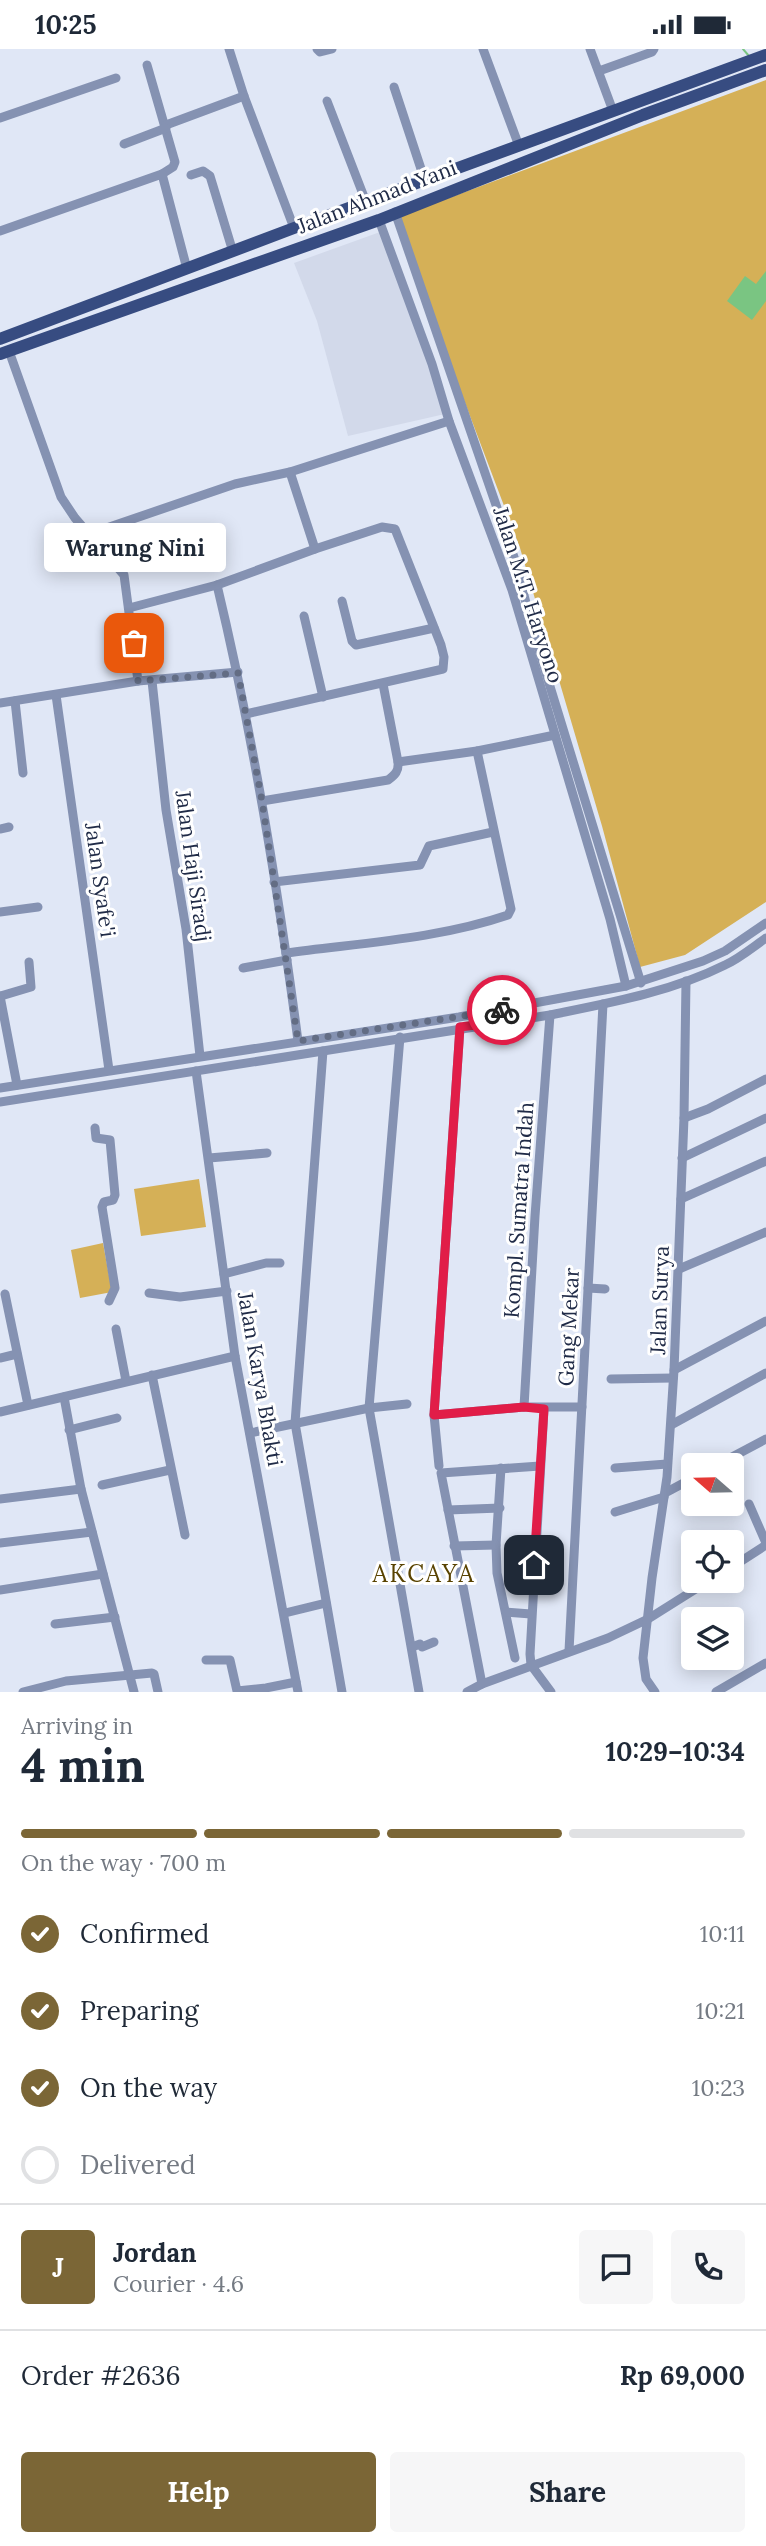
<!DOCTYPE html>
<meta charset="utf-8">
<style>
:root{--surface:#fff;--page:#f6f6f7;--text:#1f2937;--muted:#747a83;--line:#e0e1e3;--accent:#7b6636}
body{margin:0;font-family:Lora,serif;background:var(--page);color:var(--text);height:100vh;display:flex;flex-direction:column;font-size:26px;white-space:nowrap}
*{box-sizing:border-box;margin:0}
p{font-size:23px;color:var(--muted)}
.icon{flex:none;width:38px;height:38px;fill:none;stroke:currentColor;stroke-width:2;stroke-linecap:round;stroke-linejoin:round}
.map{position:relative;height:1643px;overflow:hidden}
.drawer{display:flex;flex-direction:column;background:var(--surface);flex:1}
.drawer>*{flex:none}
.needle{width:46px;rotate:290deg}
.tools{position:absolute;left:681px;top:1404px;display:grid;gap:14px}
.tools a{display:grid;place-items:center;width:63px;height:63px;border-radius:7px;background:var(--surface);box-shadow:0 4px 18px #0003;font-size:35px}
.pin{position:absolute;display:grid;place-items:center;width:60px;height:60px;color:#fff;margin:-30px;border-radius:14px;box-shadow:0 4px 10px #0006}
.courier{position:absolute;display:grid;place-items:center;width:70px;height:70px;margin:-35px;border:5px solid #e11d48;border-radius:50%;background:#fff;color:#222;box-shadow:0 2px 9px #0007}
.bubble{position:absolute;height:49px;border-radius:7px;background:var(--surface);box-shadow:0 4px 18px #0003;font-size:23px;font-weight:800;line-height:49px;text-align:center}
.head em{font-style:normal;font-weight:800}
.head div{display:flex;flex-direction:column-reverse}
.head{display:flex;align-items:center;justify-content:space-between;height:119px;padding:0 21px}
h1{font-size:46px;font-weight:800;line-height:52px}
.bar{display:grid;grid-template-columns:repeat(4,1fr);gap:10px 7px;align-content:center;height:84px;padding:0 21px}
.bar i{height:9px;border-radius:5px;background:var(--line)}
.bar .selected{background:var(--accent)}
.bar p{grid-column:span 4}
.line{display:flex;align-items:center;gap:18px;padding:0 21px;border-top:2px solid var(--line)}
.line div{flex:1}
.round{display:grid;place-items:center;flex:none;width:74px;height:74px;border-radius:7px;background:var(--page)}
ol{padding:0 21px;list-style:none}
li{display:flex;align-items:center;gap:21px;height:77px}
li p{margin-inline-start:auto}
li .icon{padding:7px;border-radius:50%;background:var(--accent);color:#fff;stroke-width:4}
li:last-child{color:var(--muted)}
li i{width:38px;height:38px;border:4px solid var(--line);border-radius:50%}
.cta{display:flex;gap:14px;margin-top:auto;padding:14px 21px}
.cta a{flex:1;height:80px;border-radius:7px;background:var(--accent);color:#fff;font-size:28px;font-weight:800;line-height:80px;text-align:center}
.cta a+a{background:var(--page);color:var(--text)}
.status{display:flex;justify-content:space-between;align-items:center;height:49px;padding:0 35px;background:var(--surface);direction:ltr}
.status svg{height:19px;fill:currentColor}
.map>svg:first-child{display:block}
.built{fill:#d2d9ea}
.green{fill:#d5b057}
.water{fill:#7ac582}
.lines{fill:none;stroke-linecap:round;stroke-linejoin:round}
.stream{stroke:#7ac582;stroke-width:2}
.minor{stroke:#8592b2;stroke-width:9}
.major{stroke:#374c81;stroke-width:12}
.done{stroke:#636d84;stroke-width:7;stroke-dasharray:0 12.6}
.route{stroke:#e11d48;stroke-width:9}
.labels{text-anchor:middle;stroke-width:6;stroke-linejoin:round;paint-order:stroke}
.street-label{font-size:21px;fill:#202b47;stroke:#fff}
.quarter-label{font-size:24px;letter-spacing:2px;fill:#594301;stroke:#fff}
</style>
<div class="status"><b>10:25</b><svg viewBox="0 0 49 12"><path d="M0 12V9h3v3zM5 12V6h3v6zM10 12V3h3v9zM15 12V0h3v12zM26 1h20v11H26zM47 4h2v5h-2z"/></svg></div>
<div class="map">
<svg width="766" height="1643" viewBox="0 0 766 1643">
<rect width="100%" height="100%" fill="#e0e7f6"/>
<polygon class="built" points="380,183 432,315 445,365 348,387 317,272 294,214"/>
<g class="green">
<polygon points="766,31 766,853 685,906 640,918 602,777 520,499 395,169"/>
<polygon points="199,1130 206,1178 141,1187 134,1140"/>
<polygon points="103,1194 112,1243 80,1249 71,1201"/>
</g>
<polygon class="water" points="766,222 766,252 752,271 727,252 745,227 756,235"/>
<g class="lines">
<polyline class="stream" points="743,0 749,7"/>
<g class="minor">
<polyline points="229,0 244,47 294,179"/>
<polyline points="317,0 320,3 332,0"/>
<polyline points="483,0 519,97"/>
<polyline points="590,0 613,62"/>
<polyline points="147,16 175,113 173,118 162,125"/>
<polyline points="599,22 652,3 654,0"/>
<polyline points="394,38 425,132"/>
<polyline points="327,52 366,153"/>
<polyline points="0,69 116,29"/>
<polyline points="166,76 244,47"/>
<polyline points="124,95 166,79"/>
<polyline points="191,126 203,122 210,127 233,203"/>
<polyline points="395,163 516,514 533,582 641,934"/>
<polyline points="379,171 432,315 449,372 512,541 610,870 626,937"/>
<polyline points="0,182 162,125 187,220"/>
<polyline points="9,302 61,448 75,469 124,526 138,632"/>
<polyline points="290,423 315,500"/>
<polyline points="89,485 235,435 290,423 449,372"/>
<path d="M217,536C253,686 278,839 298,992"/>
<polyline points="342,552 352,592 356,596 434,579"/>
<polyline points="129,559 217,536 315,500 382,478 395,480 441,596 444,608 443,620 246,665"/>
<polyline points="304,567 323,648"/>
<polyline points="152,632 166,761 186,880 200,1007"/>
<polyline points="56,646 109,1021"/>
<polyline points="15,652 23,724"/>
<polyline points="0,654 138,632 238,623"/>
<polyline points="398,713 477,702 555,686"/>
<path d="M262,752L388,731C395,726 399,722 398,713L383,635"/>
<polyline points="0,780 9,778"/>
<polyline points="274,833 420,816 429,797 493,783"/>
<polyline points="0,863 38,858"/>
<path d="M286,904C359,894 438,890 508,866L511,860L477,702"/>
<polyline points="243,919 287,911"/>
<polyline points="0,947 17,1036"/>
<polyline points="1,947 31,938 29,913"/>
<polyline points="400,988 369,1359 419,1643"/>
<polyline points="323,1002 295,1374 342,1643"/>
<polyline points="196,1022 235,1307 298,1643"/>
<polyline points="0,1039 459,968 626,937 703,912 725,902 766,874"/>
<path d="M0,1053L550,966C609,954 671,943 725,916C740,909 753,898 766,889"/>
<polyline points="684,1069 708,1060 766,1030"/>
<polyline points="95,1079 96,1089 110,1091 115,1146 113,1151 104,1153 102,1158 115,1239 109,1252"/>
<polyline points="209,1109 267,1104"/>
<polyline points="682,1109 766,1069"/>
<polyline points="681,1150 766,1112"/>
<polyline points="679,1220 766,1183"/>
<polyline points="224,1225 266,1214 280,1214"/>
<polyline points="588,1239 605,1240"/>
<polyline points="149,1244 180,1248 227,1242"/>
<polyline points="5,1245 28,1356"/>
<polyline points="116,1280 126,1332"/>
<polyline points="0,1309 17,1305"/>
<polyline points="674,1321 766,1272"/>
<polyline points="152,1326 185,1486"/>
<polyline points="611,1330 673,1329"/>
<polyline points="64,1348 81,1440 134,1643"/>
<polyline points="524,1358 535,1167 550,966"/>
<polyline points="544,1360 530,1605 531,1616 551,1643"/>
<polyline points="0,1363 235,1307"/>
<polyline points="434,1366 524,1358 582,1358"/>
<polyline points="671,1376 766,1324"/>
<polyline points="69,1381 117,1369"/>
<polyline points="250,1384 369,1359 407,1355"/>
<polyline points="717,1416 766,1390"/>
<polyline points="439,1417 434,1366 460,978"/>
<polyline points="501,1419 496,1496 497,1524 515,1609"/>
<polyline points="615,1419 667,1415"/>
<polyline points="102,1436 170,1421"/>
<polyline points="665,1444 693,1429"/>
<polyline points="0,1450 81,1440"/>
<polyline points="749,1455 766,1494"/>
<polyline points="448,1461 500,1459"/>
<polyline points="615,1463 664,1448"/>
<polyline points="0,1494 92,1483"/>
<polyline points="454,1497 496,1496"/>
<polyline points="732,1518 766,1496"/>
<polyline points="0,1541 103,1525"/>
<polyline points="506,1563 531,1565"/>
<polyline points="285,1564 326,1554"/>
<polyline points="55,1575 115,1568"/>
<polyline points="412,1598 420,1595 422,1598 434,1593"/>
<polyline points="569,1602 603,955"/>
<polyline points="206,1611 230,1611 237,1642 266,1639 296,1633"/>
<polyline points="482,1635 441,1424 540,1417"/>
<polyline points="23,1643 66,1632 152,1624 154,1625 158,1643"/>
<polyline points="467,1643 482,1635 608,1589 648,1570 710,1531"/>
<polyline points="655,1643 646,1630 643,1609 652,1529 667,1428 674,1321 684,1069 686,932"/>
<polyline points="716,1643 766,1614"/>
</g>
<g class="major">
<polyline points="0,290 294,179 766,6"/>
<polyline points="0,305 379,171 643,66 766,21"/>
</g>
</g>
<g class="lines">
<polyline class="done" points="134,594 138,632 238,624 262,752 298,992 502,961"/>
<polyline class="route" points="502,961 506,960 508,972 460,978 434,1366 524,1358 544,1360 534,1516"/>
</g>
<g class="labels">
<g class="street-label">
<text transform="translate(377 148) rotate(-21)" y="7">Jalan Ahmad Yani</text>
<text transform="translate(528 546) rotate(72)" y="7">Jalan M.T. Haryono</text>
<text transform="translate(193 817) rotate(82)" y="7">Jalan Haji Siradj</text>
<text transform="translate(100 831) rotate(82)" y="7">Jalan Syafe'i</text>
<text transform="translate(519 1161) rotate(-86)" y="7">Kompl. Sumatra Indah</text>
<text transform="translate(660 1251) rotate(-88)" y="7">Jalan Surya</text>
<text transform="translate(569 1278) rotate(-87)" y="7">Gang Mekar</text>
<text transform="translate(260 1330) rotate(80)" y="7">Jalan Karya Bhakti</text>
</g>
<g class="quarter-label">
<text x="424" y="1533">AKCAYA</text>
</g>
</g>
</svg>
<div class="tools">
<a><svg class="needle" viewBox="-14 -14 28 28"><path d="M0-13l5 13h-10z" fill="#e53935"/><path d="M0 13l5-13h-10z" fill="#747a83"/></svg></a>
<a><svg class="icon" aria-label="locate" viewBox="0 0 24 24"><circle cx="12" cy="12" r="6"/><path d="M12 2v4M12 18v4M2 12h4M18 12h4"/></svg></a>
<a><svg class="icon" aria-label="layers" viewBox="0 0 24 24"><path d="M12 4l9 5-9 5-9-5zM3 14l9 5 9-5"/></svg></a>
</div>
<div class="pin" style="left:134px;top:594px;background:#ea580c"><svg class="icon" aria-label="bag" viewBox="0 0 24 24"><path d="M5 8h14l-1 12H6zM9 8a3 3 0 0 1 6 0"/></svg></div>
<div class="pin" style="left:534px;top:1516px;background:#1f2937"><svg class="icon" aria-label="home" viewBox="0 0 24 24"><path d="M3 11l9-7 9 7M6 9v11h12V9"/></svg></div>
<div class="courier" style="left:502px;top:961px"><svg class="icon" aria-label="bike" viewBox="0 0 24 24"><circle cx="6" cy="16" r="4"/><circle cx="18" cy="16" r="4"/><path d="M6 16l4-8h5l3 8M10 8l3 8H6M13 5h3"/></svg></div>
<div class="bubble" style="left:44px;top:474px;width:182px">Warung Nini</div>
</div>
<section class="drawer">
<div class="head"><div><h1>4 min</h1><p>Arriving in</p></div><em>10:29–10:34</em></div>
<div class="bar"><i class="selected"></i><i class="selected"></i><i class="selected"></i><i></i><p>On the way · 700 m</p></div>
<ol>
<li><svg class="icon" aria-label="check" viewBox="0 0 24 24"><path d="M5 12l5 5 9-10"/></svg>Confirmed<p>10:11</p></li>
<li><svg class="icon" aria-label="check" viewBox="0 0 24 24"><path d="M5 12l5 5 9-10"/></svg>Preparing<p>10:21</p></li>
<li><svg class="icon" aria-label="check" viewBox="0 0 24 24"><path d="M5 12l5 5 9-10"/></svg>On the way<p>10:23</p></li>
<li><i></i>Delivered</li>
</ol>
<div class="line" style="height:126px"><b class="round" style="background:var(--accent);color:#fff">J</b><div><b>Jordan</b><p>Courier · 4.6</p></div><a class="round"><svg class="icon" aria-label="chat" viewBox="0 0 24 24"><path d="M4 5h16v11H9l-5 4z"/></svg></a><a class="round"><svg class="icon" aria-label="phone" viewBox="0 0 24 24"><path d="M5 4h4l2 5-3 2q2 4 5 5l2-3 5 2v4C11 20 4 13 5 4z"/></svg></a></div>
<div class="line" style="height:91px"><div>Order #2636</div><b>Rp 69,000</b></div>
<div class="cta"><a>Help</a><a>Share</a></div>
</section>
